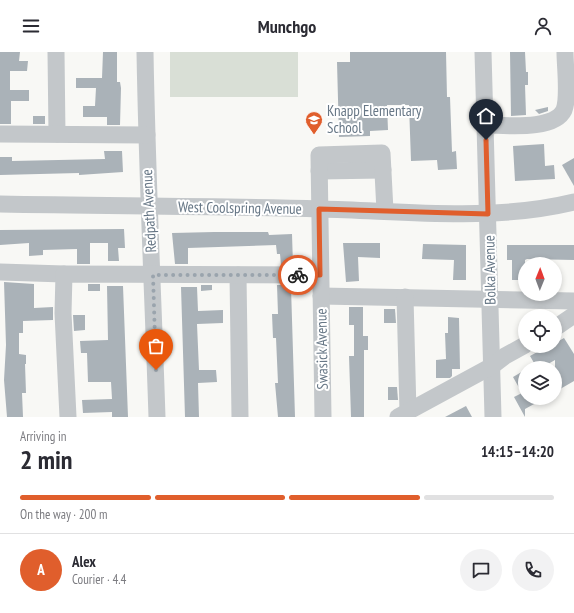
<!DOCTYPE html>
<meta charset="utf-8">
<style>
:root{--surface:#fff;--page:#f2f2f3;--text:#2b2b33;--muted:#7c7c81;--line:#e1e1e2;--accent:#e05e2c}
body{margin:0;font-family:"PT Sans Narrow",sans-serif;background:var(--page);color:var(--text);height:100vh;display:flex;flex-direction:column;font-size:15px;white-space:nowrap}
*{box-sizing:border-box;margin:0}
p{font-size:13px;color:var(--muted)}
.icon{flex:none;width:22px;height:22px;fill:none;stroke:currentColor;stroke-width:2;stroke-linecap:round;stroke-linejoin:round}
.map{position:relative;height:365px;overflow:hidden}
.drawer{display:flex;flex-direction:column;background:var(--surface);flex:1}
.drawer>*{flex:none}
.needle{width:26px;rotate:1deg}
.fabs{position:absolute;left:518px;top:205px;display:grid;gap:8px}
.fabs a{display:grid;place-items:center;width:44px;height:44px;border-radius:50%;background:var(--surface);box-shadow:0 2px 6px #0003;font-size:20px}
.pin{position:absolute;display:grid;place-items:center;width:34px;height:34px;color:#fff;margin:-41px -17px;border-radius:50% 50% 50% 0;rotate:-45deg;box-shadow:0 0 4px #0007}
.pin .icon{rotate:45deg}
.courier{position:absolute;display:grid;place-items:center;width:40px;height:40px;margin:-20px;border:3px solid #e05e2c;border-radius:50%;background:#fff;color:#222;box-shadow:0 1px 5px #0007}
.headline em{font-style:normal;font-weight:700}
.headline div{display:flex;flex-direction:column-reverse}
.headline{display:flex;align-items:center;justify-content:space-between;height:68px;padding:0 20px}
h1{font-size:26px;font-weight:700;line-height:30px}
.bar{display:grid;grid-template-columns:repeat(4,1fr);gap:6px 4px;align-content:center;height:48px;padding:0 20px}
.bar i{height:5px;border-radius:3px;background:var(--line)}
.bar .selected{background:var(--accent)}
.bar p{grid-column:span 4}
.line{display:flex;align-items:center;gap:10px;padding:0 20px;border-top:1px solid var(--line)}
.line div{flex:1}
.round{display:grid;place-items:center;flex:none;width:42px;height:42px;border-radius:21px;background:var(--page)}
header{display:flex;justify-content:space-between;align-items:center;height:52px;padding:0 20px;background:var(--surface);font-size:18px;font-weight:700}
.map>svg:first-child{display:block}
.green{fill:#d9dfd6}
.building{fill:#aab2b8}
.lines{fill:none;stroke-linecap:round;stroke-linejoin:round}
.minor{stroke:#c3c7ca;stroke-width:17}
.done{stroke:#9aa4ad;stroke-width:4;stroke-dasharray:0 7.2}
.route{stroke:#e05e2c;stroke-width:5}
.labels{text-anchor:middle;stroke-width:4;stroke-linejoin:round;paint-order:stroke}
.poi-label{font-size:15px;fill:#677786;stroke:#fff;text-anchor:start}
.street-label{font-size:15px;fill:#677786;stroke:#fff}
</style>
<header><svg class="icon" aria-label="menu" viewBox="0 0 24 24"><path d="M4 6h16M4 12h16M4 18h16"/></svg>Munchgo<svg class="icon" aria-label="person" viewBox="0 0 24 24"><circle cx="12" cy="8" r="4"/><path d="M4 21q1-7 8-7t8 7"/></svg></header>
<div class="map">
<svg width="574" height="365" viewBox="0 0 574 365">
<rect width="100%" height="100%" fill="#f8f8f5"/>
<rect class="green" x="170" y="0" width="128" height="45"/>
<g class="building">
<polygon points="0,0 20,0 19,9 28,9 27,19 10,19 10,38 29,38 29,49 11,49 11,72 0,72"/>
<polygon points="103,0 117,0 117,30 120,30 121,36 120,73 107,73 107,65 83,65 83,54 95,54 96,36 76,36 76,26 102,26"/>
<polygon points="350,0 446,0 447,45 450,45 452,100 456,99 457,117 438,118 437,108 411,109 409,53 387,53 388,78 370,79 370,84 339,85 337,10 350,10"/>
<polygon points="510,0 525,0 526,20 528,20 528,33 525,33 526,63 511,64"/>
<polygon points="548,55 548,59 539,62 535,58"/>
<rect x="33" y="64" width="12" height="8"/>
<polygon points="544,92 545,114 554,113 555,127 515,129 513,94"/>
<polygon points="104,99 122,99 123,120 79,123 79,121 0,123 0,105 12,105 12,109 105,107"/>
<polygon points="574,106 574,134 562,113"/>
<polygon points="124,177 125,196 118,196 119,209 108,209 108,191 90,191 90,212 77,212 77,197 43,198 43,203 29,204 29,191 0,193 0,178"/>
<polygon points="214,180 268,180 269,183 292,182 293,213 281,213 280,202 277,202 276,193 188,196 188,212 175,212 172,181"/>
<polygon points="343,191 380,191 380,206 358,205 359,229 346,230"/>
<polygon points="423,192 466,193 466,228 453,228 454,208 422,207"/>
<polygon points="507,193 574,193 574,208 527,207 525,208 525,228 512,228 512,208 507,208"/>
<polygon points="4,230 34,232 34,256 53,255 53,268 23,269 23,281 19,281 19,302 26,303 26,312 25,312 26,341 22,341 23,365 7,365 4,328 6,293"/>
<rect x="88" y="232" width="12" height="7"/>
<polygon points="201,233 212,233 212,238 201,239"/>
<polygon points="277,233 289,233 289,235 291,235 295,365 278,365 275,331 278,331 276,286 273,286 272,262 278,262"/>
<polygon points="107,234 123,234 128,365 112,365 112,360 83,361 82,348 112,347 111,330 88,330 87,301 81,301 80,289 108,288"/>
<polygon points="181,235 197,235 198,259 223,258 223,271 197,272 199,318 216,318 217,330 198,331 199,365 185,365"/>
<polygon points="349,255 363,255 363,284 368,284 368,298 364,298 364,365 351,365 349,304 354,304 354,273 349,273"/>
<polygon points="384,257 395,257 396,271 384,271"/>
<polygon points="73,263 85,263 85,278 74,279"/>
<polygon points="448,265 459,266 460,317 452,317 452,324 450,326 436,326 436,308 446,307 445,281 448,281"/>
<polygon points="564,286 574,302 574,329 555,340 555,308 541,316 537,316 530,304 548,294 555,294 555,291"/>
<polygon points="525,318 525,346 545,346 525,357 525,365 514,345 522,341 513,325"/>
<polygon points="388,335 397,335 398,348 388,348"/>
<polygon points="466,354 472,365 445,365"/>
</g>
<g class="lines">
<g class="minor">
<polyline points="56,0 57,82"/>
<path d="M145,0C147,122 153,243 157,365"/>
<polyline points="483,0 493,365"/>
<path d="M485,73C505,73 554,79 564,58C569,45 565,15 565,0"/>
<polyline points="0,82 147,83"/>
<polyline points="319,119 383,118"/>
<path d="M0,152C107,154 214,154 321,157C405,159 492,170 574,150"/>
<polyline points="0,220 64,222"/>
<polyline points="238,223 240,365"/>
<polyline points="321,244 574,249"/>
<polyline points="405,245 408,360"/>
<polyline points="555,276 574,263"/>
<polyline points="68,365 63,261 64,222 320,223"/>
<polyline points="323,365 319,103 382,101 385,159"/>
<polyline points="398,365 492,314 505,304 525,293"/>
</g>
</g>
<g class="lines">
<polyline class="done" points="156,318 153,223 298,223"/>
<polyline class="route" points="298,223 320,223 319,157 488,162 486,88"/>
</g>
<defs>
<g id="school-pin" transform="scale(0.9)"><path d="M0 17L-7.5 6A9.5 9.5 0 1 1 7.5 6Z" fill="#e05e2c" stroke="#fff"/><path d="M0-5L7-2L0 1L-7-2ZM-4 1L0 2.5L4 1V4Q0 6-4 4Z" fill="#fff"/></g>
</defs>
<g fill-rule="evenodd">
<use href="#school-pin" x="314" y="68"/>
</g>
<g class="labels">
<g class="poi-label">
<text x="327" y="64">Knapp Elementary<tspan x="327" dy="17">School</tspan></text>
</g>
<g class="street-label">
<text transform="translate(240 156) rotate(1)" y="5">West Coolspring Avenue</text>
<text transform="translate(149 159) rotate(-93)" y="5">Redpath Avenue</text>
<text transform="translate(490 218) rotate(-91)" y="5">Bolka Avenue</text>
<text transform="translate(322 297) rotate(-91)" y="5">Swasick Avenue</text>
</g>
</g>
</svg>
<div class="fabs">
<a><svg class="needle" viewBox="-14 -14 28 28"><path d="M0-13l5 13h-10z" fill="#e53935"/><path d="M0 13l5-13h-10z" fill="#7c7c81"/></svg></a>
<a><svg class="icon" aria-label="locate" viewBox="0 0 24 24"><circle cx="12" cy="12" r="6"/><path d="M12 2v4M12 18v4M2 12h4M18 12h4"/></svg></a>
<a><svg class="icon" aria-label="layers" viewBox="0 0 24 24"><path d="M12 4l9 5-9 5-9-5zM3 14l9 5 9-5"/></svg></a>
</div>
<div class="pin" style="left:156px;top:318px;background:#ea580c"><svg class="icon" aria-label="bag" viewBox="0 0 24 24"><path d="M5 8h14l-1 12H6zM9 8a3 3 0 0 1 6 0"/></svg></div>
<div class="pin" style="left:486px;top:88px;background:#1f2937"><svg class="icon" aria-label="home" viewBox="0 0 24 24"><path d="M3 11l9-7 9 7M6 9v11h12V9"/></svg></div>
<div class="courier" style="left:298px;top:223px"><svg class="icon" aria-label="bike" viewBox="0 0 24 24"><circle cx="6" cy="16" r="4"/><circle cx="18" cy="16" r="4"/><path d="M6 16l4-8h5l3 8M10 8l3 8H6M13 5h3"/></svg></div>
</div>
<section class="drawer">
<div class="headline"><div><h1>2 min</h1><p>Arriving in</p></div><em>14:15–14:20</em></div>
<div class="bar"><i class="selected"></i><i class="selected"></i><i class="selected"></i><i></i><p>On the way · 200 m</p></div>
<div class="line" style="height:72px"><b class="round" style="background:var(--accent);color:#fff">A</b><div><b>Alex</b><p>Courier · 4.4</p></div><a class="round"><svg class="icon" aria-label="chat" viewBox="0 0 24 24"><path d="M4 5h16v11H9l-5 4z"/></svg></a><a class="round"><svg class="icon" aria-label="phone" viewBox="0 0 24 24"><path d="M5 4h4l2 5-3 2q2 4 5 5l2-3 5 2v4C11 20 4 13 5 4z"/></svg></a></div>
</section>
